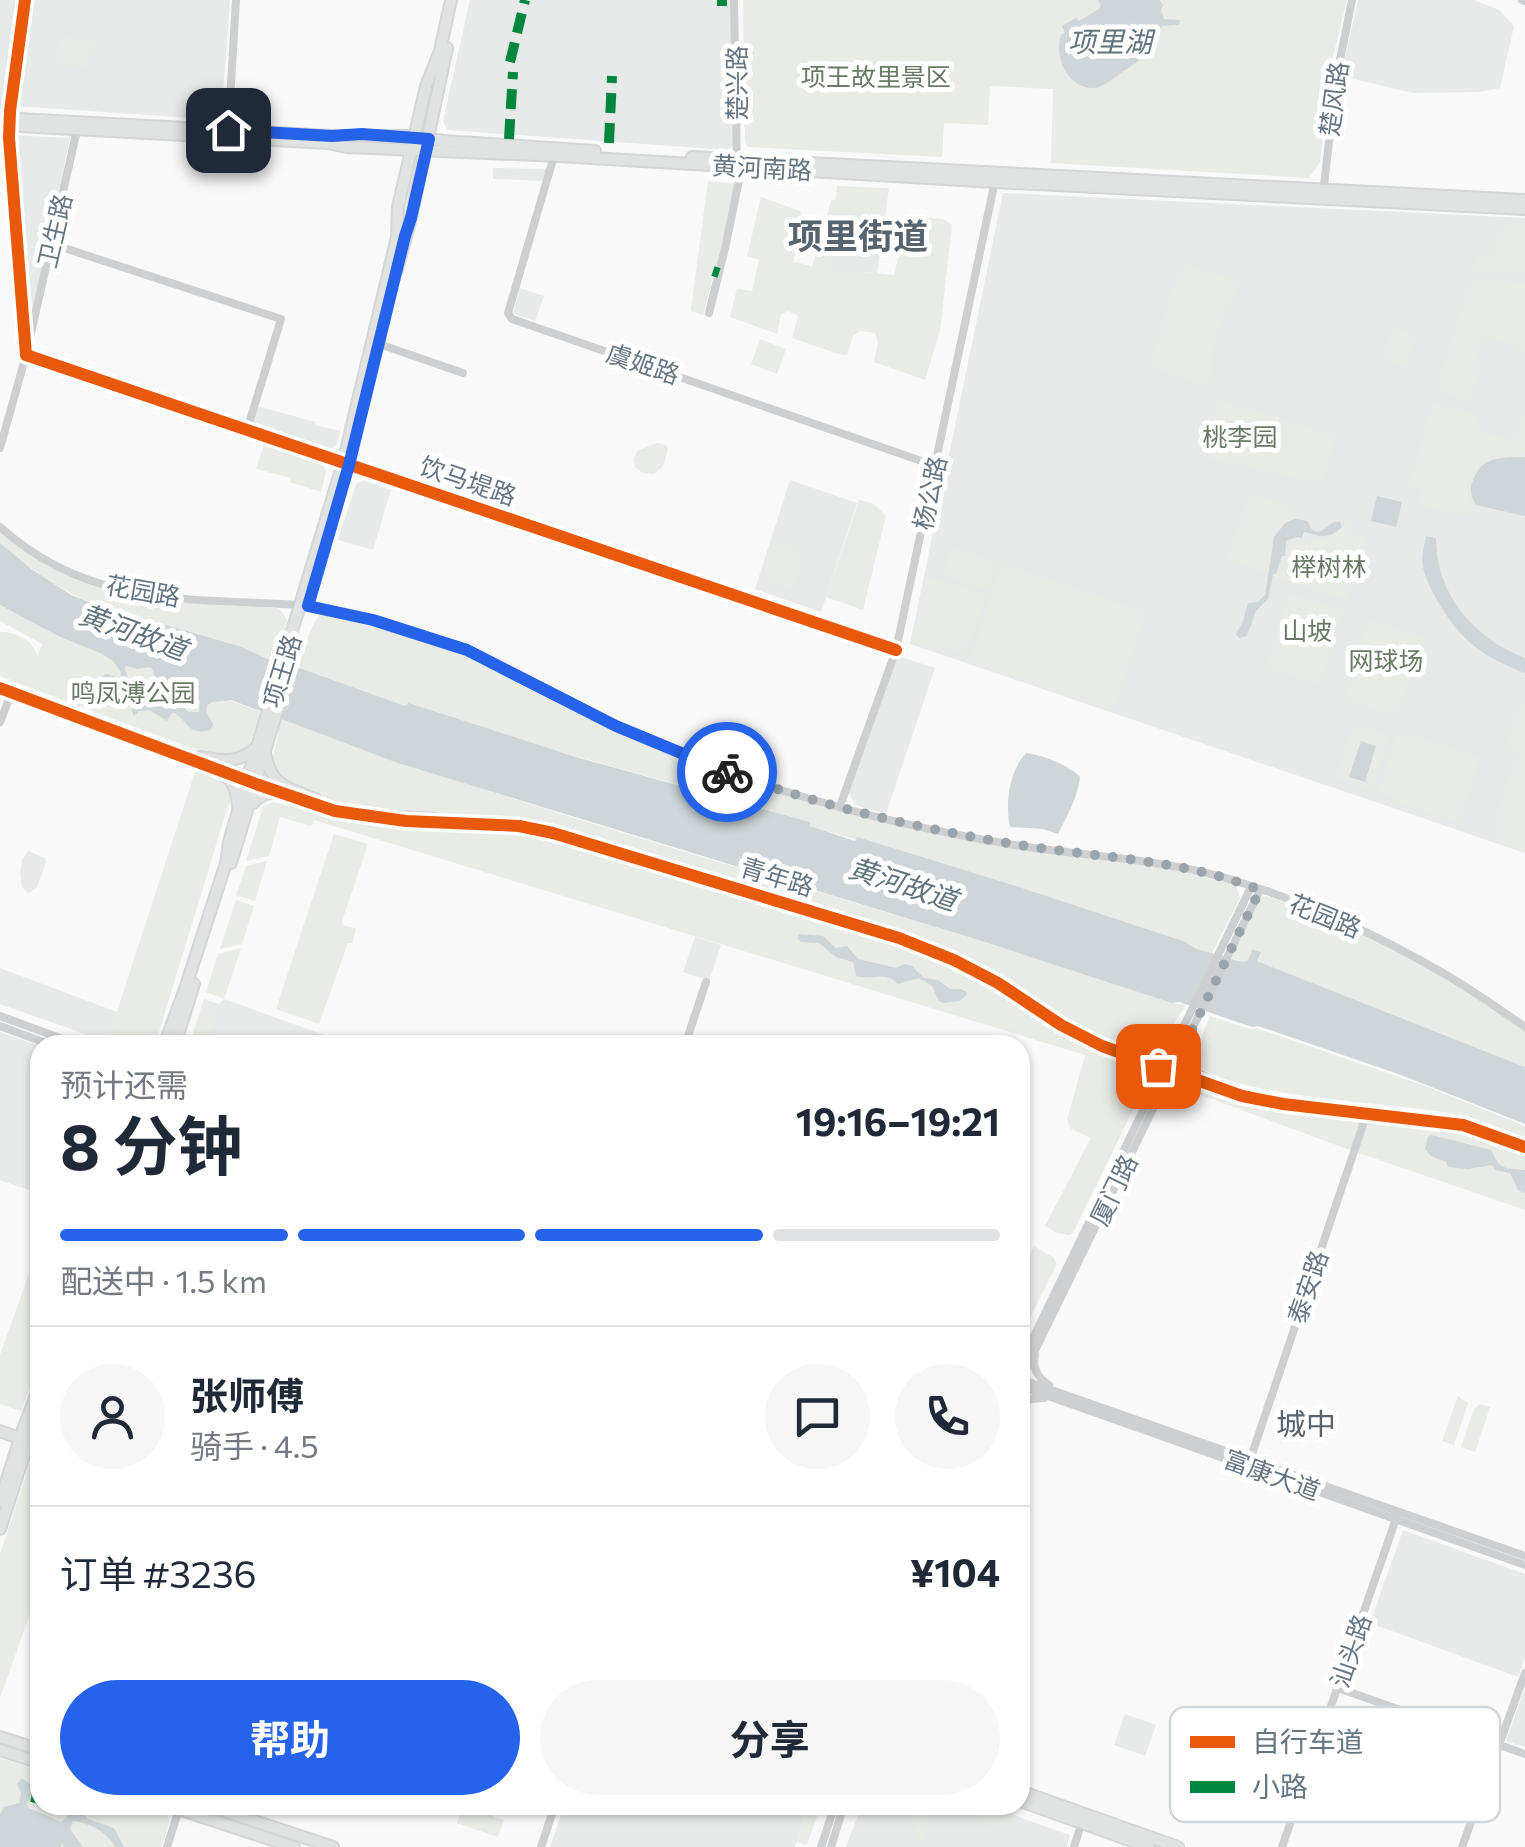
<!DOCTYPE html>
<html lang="zh">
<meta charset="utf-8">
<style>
:root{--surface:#fff;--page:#f6f6f7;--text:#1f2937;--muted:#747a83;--line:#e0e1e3;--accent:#2563eb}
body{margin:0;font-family:Commissioner,"Noto Sans SC",sans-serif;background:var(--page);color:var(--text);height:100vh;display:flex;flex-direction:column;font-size:38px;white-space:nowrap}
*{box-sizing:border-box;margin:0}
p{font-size:32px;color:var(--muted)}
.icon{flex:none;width:55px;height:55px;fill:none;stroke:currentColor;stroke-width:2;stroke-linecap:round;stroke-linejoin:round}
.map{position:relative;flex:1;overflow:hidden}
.drawer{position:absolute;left:30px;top:1035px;width:1000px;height:780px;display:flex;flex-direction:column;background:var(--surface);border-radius:30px;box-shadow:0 2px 8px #0004}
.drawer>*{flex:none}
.pin{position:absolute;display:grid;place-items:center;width:85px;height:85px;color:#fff;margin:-42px;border-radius:20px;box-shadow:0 5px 15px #0006}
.courier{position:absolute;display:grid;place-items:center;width:100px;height:100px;margin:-50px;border:8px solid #2563eb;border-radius:50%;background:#fff;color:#222;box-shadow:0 2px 12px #0007}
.overview em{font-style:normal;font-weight:700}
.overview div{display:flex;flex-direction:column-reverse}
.overview{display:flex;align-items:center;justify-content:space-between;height:170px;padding:0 30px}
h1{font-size:65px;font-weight:700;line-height:75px}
.bar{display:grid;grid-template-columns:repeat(4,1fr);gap:15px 10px;align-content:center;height:120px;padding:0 30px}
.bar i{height:12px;border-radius:8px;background:var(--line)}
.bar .on{background:var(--accent)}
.bar p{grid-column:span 4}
.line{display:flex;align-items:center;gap:25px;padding:0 30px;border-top:2px solid var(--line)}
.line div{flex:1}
.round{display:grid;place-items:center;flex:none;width:105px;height:105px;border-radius:52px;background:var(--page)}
.button{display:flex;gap:20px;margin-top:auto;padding:20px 30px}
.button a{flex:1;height:115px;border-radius:60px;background:var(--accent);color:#fff;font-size:40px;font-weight:700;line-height:115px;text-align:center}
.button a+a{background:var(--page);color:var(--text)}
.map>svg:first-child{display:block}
.built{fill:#e8e9e9}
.green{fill:#e8ebe6}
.water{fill:#ced6d9;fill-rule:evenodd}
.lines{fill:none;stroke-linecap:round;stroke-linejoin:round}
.major-casing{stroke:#d5d6d7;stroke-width:14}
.minor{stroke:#cecfd0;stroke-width:8}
.major{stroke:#e1e2e2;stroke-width:10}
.quiet{stroke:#00873e;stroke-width:10;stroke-dasharray:20 10;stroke-linecap:butt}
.cycleway-casing{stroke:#fff;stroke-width:19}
.cycleway{stroke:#e8590c;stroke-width:12}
.done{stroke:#99a4ac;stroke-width:10;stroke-dasharray:0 18}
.route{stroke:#2563eb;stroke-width:12}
.labels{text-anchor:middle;stroke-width:10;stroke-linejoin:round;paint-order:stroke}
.park-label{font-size:25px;fill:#687a64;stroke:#fff}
.street-label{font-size:25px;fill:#657683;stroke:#fff}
.water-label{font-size:28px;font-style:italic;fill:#60757c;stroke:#fff}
.quarter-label{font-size:30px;fill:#57646e;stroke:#fff}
.district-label{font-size:35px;font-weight:bold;fill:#57646e;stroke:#fff}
.key{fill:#fff;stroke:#d1d6da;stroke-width:2.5}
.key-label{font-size:28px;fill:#657683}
</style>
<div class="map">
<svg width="1525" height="1847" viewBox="0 0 1525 1847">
<rect width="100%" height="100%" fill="#f9f9f9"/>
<g class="built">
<polygon points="0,0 20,0 6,109 0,109"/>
<polygon points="29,0 230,0 221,120 15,106"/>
<polygon points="470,0 731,0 735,141 733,146 727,150 447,130 443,121"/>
<polygon points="1358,0 1474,0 1499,10 1514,26 1500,88 1479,92 1413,93 1341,76"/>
<polygon points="11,135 70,138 33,313 30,312"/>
<polygon points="493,168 549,169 546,181 493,179"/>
<polygon points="882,188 889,188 877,273 863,272 857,275 828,271 834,212 879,214"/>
<polygon points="1003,193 1525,218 1525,853 910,644"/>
<polygon points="520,288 544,296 535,321 513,313"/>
<polygon points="256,406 316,422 315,425 340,431 337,444 330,450 250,425"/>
<polygon points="790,480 857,503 821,612 755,589"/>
<polygon points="364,481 391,490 373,550 338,540 355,487 357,483"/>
<polygon points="898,656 935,668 886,814 855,805 849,792"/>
<polygon points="28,851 45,858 46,862 37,887 28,894 22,887 20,873 22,860"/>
<polygon points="695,937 721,945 709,981 683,972"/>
<polygon points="0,968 117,1012 107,1042 0,1004"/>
<polygon points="224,999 338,1040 336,1045 205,1045 219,1004"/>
<polygon points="0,1032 40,1046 40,1194 0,1180"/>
<polygon points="1403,1530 1525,1574 1525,1658 1518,1677 1370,1623"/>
<polygon points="1525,1688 1525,1747 1506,1741"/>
<polygon points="1125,1714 1156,1725 1145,1756 1114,1745"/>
<polygon points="564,1805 810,1805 795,1847 550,1847"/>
<polygon points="862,1805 985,1805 1070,1835 1067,1847 846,1847"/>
</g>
<g class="green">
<polygon points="743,0 1347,0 1329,73 1320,162 1309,178 1051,163 1053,89 990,86 988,125 944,123 942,157 748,147 745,142"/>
<polygon points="60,36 94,41 96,50 91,50 89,68 56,65"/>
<polygon points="708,181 738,184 703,315 691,311 691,309"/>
<polygon points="837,186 882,188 879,214 835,212 829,271 857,275 863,272 894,275 908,218 911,216 943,219 952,225 940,331 925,380 874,362 878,342 875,333 860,331 853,336 847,355 838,354 792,338 798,316 789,311 781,314 777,334 730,317 737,289 752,291 759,260 747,256 761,197 800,211 802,220 793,262 812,266 831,201 836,199"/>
<polygon points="1510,222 1525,223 1525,273 1473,270 1478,252 1492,255 1495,245 1490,243"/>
<polygon points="1183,264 1239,281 1241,284 1224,315 1214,342 1211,366 1211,383 1207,386 1149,367 1178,270"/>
<polygon points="1470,280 1525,283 1525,354 1518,351 1514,346 1483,336 1475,362 1481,365 1470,402 1436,391"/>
<polygon points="1392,328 1416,335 1406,367 1382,360"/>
<polygon points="760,339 786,349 777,374 751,364"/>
<polygon points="1219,400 1336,436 1322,484 1202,457"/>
<path d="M1433,402L1479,416L1475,425L1479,431L1513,439L1525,412V454L1496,455L1478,465C1472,473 1467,484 1468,494C1468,503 1472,506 1470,516L1418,505L1422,489L1408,486Z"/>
<polygon points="657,443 666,445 668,449 663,466 654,474 643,473 635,467 634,459 637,451"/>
<polygon points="264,445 323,464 326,471 321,492 290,482 291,478 256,469"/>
<path d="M1249,495L1291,505L1295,519C1266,524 1273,553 1269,575L1226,559Z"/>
<polygon points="859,500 874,504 886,516 863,610 826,597"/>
<path d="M1346,516L1355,518L1352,534L1366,537L1347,600L1275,577L1276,575L1280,576L1285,562L1289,564L1291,562C1286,558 1286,546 1290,541L1304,543L1309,538L1326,540L1343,528Z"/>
<path d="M0,532C86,605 171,602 277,608L281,611L287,620L277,660L268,659L239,646L91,603C56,588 29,567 0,543Z"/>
<path d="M782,543C787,545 794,545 798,549C807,557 795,580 792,590L763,580L773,546Z"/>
<polygon points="950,546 998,562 989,590 944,576"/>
<polygon points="1002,564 1146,612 1114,710 970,661"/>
<polygon points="927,577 987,594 967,651 956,651 943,646 941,651 913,642"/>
<polygon points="1289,593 1343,611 1320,685 1266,668"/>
<path d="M0,605L58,636L102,654L150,664L164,676L261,712L247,752L221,759L0,676V632C15,631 37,642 37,658L42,644L0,621Z"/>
<path d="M320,614L361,620L432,641L472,656L563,705L624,734L848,813L924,832L998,846L1103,857L1172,870L1233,884L1237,888L1240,898L1212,953L1197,949L1183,941L1016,886L809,826L810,822L522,741L410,703L406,707L300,669C299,657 312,624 320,614Z"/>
<polygon points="1368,619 1424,638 1397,718 1345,698"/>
<polygon points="1524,696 1525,696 1525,851 1496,841 1500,830 1493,827 1518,752 1506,747 1514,710 1520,711"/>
<path d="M281,719C573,828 877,902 1172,1003L1186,1005L1159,1046L1141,1049L1091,1031L1069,1020L991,969L940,945L556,825L500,816L399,813L355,808L284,784L276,777L272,762Z"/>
<polygon points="1362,726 1389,735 1372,790 1335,778 1351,729"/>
<polygon points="1397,731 1480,757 1460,823 1393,802 1394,797 1378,792"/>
<path d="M196,769C212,775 227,778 231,796L155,1045H115L107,1042Z"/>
<polygon points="273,802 342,820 406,827 484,828 547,835 909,946 955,964 982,979 1069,1035 1137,1067 1146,1073 1144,1087 1073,1233 1069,1235 1057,1233 1045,1226 1091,1138 1071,1129 1067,1120 1085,1055 314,820 311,826 280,817 269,856 246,861 263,807"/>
<polygon points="334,834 368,844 342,921 343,925 356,929 352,943 348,943 319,1024 276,1009"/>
<polygon points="267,861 255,901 236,895 246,866"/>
<polygon points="1267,896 1353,928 1428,967 1525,1029 1525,1067 1257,961 1260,952 1252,949 1248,961 1242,962 1231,958 1260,897"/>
<polygon points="236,900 254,906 242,944 220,949"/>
<polygon points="241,948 224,999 206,992 218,954"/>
<polygon points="204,999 219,1004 205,1045 189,1045"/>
<path d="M1210,1016L1252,1030L1256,1028L1428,1087L1525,1126V1138C1504,1130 1482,1120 1460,1115C1403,1102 1225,1099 1192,1060Z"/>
<polygon points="1196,1090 1238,1105 1471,1131 1525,1152 1525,1210 1347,1149 1196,1093"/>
<polygon points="40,1243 40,1360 21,1411 0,1404 0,1355"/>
<polygon points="1034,1246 1053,1257 1057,1264 1020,1338 1020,1273"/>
<polygon points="1458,1396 1468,1403 1454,1445 1442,1441"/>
<polygon points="1480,1404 1490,1407 1475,1452 1461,1447 1474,1409"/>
<polygon points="38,1462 40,1529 34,1545 40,1547 40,1586 0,1698 0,1554 30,1463"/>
<polygon points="0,1758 40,1771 40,1805 142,1805 166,1813 170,1821 161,1847 0,1847"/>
<polygon points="810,1805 821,1805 807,1845 797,1842"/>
<polygon points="909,1805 919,1805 933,1811 922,1844 918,1842 916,1821 911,1821"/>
<polygon points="971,1805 985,1805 1015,1815 1010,1830 978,1820 976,1825 974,1817 977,1808"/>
<polygon points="463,1806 504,1820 498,1837 457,1823"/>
</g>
<g class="water">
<path d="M1098,0H1160L1163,5L1161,10L1164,19L1180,20V23L1177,25L1162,26C1149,56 1142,59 1115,77C1109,82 1102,87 1094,88C1068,89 1053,56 1061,35L1065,33L1062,26L1076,18L1079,21L1099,9L1101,5Z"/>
<path d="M1525,457V516L1476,505C1471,496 1469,490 1473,480C1482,455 1503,458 1525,457Z"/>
<polygon points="1377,496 1402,502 1396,527 1371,521"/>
<path d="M1295,519L1307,521L1313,531L1319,532C1326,529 1331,520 1340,522L1342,527C1328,540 1319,536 1304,532L1302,538L1297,537L1286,541L1285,556H1282L1276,574H1273L1268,599L1256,611L1247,636L1239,638L1236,634L1243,621L1248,603L1258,602L1265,595L1274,537L1285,523Z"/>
<path d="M1426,536L1436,538C1436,595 1474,638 1525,658V673C1485,658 1462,642 1440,605C1432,592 1423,575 1422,560C1422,553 1425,544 1426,536Z"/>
<path d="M0,543L33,570L71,595L91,603L239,646L268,659L277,660L405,706L409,703L576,757L810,822V826L855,841L857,837L1016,886L1183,941L1197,949L1242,962L1248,961L1252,949L1261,952L1257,961L1525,1067V1124L1401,1075L1258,1026L1252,1027L1179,1002L1172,1003L988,943L398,763L231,700L213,702L207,705L206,712L213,724L211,730C187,736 189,721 173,712L167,721L149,710L139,711L134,716L131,710L136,706L135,702L124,699L118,701L109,693L103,692V676L106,674L121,678V672L113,661L102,654L58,636L0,605ZM127,666L137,669L151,667L156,679H159L163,695L161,697C143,694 127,687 125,667ZM177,683L189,689L200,701L199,712H189C179,705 169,697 172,684Z"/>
<polygon points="1361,741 1376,746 1365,782 1349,777"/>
<path d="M1026,753C1043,755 1068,765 1080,777C1078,796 1067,817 1058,834L1043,829L1010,827C1005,803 1009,772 1026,753Z"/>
<path d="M800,934L823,936L836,948L847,946L858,959L896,968L904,964L912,966L924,978L938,980L950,989H961L968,993L960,1001L943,1003L939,1001L932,986L919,978L898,984C885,970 872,981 856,976L853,962L836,957L819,943L801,942L797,938Z"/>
<path d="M1432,1135L1487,1149L1492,1151C1499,1171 1507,1168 1525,1170V1193L1518,1190L1510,1173L1496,1170L1492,1165L1468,1169L1448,1167L1446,1162L1431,1156L1425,1149L1428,1137Z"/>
<path d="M22,1778L40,1792V1799L34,1795L30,1796L27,1804L29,1808L61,1822L67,1817L63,1805H75L88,1819L114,1828L124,1847H115C108,1832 89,1823 73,1821L70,1829L83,1847H64L62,1843L61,1847H0V1814L4,1807L19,1803L21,1793L17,1784Z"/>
</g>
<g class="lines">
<g class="major-casing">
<g id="major">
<polyline points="0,118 332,136 407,136 444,141 595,151"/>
<polyline points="0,125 328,143 347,147 558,156 995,182 1525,209"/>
<polyline points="692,157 1525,200"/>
<polyline points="397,270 411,218 447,48"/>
<path d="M265,753C272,788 286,786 315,799"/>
<path d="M200,757C223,761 238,764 257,747"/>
<path d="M199,763C224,774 236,776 238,806"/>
<path d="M253,803C270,784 289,796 310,803"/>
<polyline points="231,863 287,678"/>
<polyline points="164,1045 184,992 226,863 229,842 253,760 343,463 397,237 398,207 426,86 440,51 451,0"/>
<polyline points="175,1045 194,984"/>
<polyline points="0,1431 40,1446"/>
<polyline points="0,1501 22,1432 40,1384"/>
<polyline points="0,1529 40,1406"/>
<polyline points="0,1737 40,1750"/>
<polyline points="0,1750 40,1763"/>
<polyline points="1020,1791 1178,1847"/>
<polyline points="1020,1801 1149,1847"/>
<polyline points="166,1805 294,1847"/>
<polyline points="206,1805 333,1847"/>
</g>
</g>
<g class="minor">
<polyline points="25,0 10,111 9,138 26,355 896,650"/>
<polyline points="1522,0 1525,1"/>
<polyline points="228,134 236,0"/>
<polyline points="554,156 508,313 512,319 936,466"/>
<polyline points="1323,194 1336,80 1352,0"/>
<polyline points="52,244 281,319 247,430"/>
<polyline points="709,313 726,244 740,175 737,166 734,0"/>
<polyline points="379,344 463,373"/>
<polyline points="0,448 26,355 77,130"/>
<path d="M0,527C90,608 190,598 302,605"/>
<path d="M308,606C362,617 417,629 468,651C505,667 539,689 575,707C640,739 708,767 778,789C859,815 943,834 1028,847C1097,857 1169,860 1236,881C1308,903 1378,935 1443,973C1471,989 1498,1008 1525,1027"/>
<polyline points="0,688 202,764"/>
<polyline points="0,722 13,689"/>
<polyline points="165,744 204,758"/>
<polyline points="217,763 283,788"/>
<polyline points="224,772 277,791"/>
<path d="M309,802C397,831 483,813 572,838L899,938L954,960L998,983L1061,1025L1102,1046L1242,1096L1283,1104L1463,1125L1525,1147"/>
<polyline points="840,806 896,650 995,181"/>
<polyline points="379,813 435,816"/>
<polyline points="1002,980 1032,999"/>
<polyline points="0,1016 79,1045"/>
<polyline points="1064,1021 1105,1041 1148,1057"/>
<polyline points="0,1026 51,1045"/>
<polyline points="685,1045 706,982"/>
<polyline points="1186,1048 1188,1067 1220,1084"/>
<polyline points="1140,1051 1162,1048 1177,1037"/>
<path d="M1035,1355C1032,1368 1038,1378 1049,1385"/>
<polyline points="1020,1365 1251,887"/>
<polyline points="1020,1379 1525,1556"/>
<polyline points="1020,1381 1260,890"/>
<polyline points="1020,1386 1525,1565"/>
<polyline points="1020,1404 1031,1399 1044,1398"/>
<polyline points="1250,1460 1367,1113"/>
<polyline points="1338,1688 1525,1754"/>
<polyline points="167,1847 179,1809"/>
<polyline points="541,1847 555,1805"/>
<polyline points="821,1847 835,1805"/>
<polyline points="831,1847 844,1805"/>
<polyline points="1074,1847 1079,1831"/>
<polyline points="1282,1847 1397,1516"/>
<polyline points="1462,1847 1525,1673"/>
</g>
<use href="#major" class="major"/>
<g class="quiet">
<polyline points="722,6 722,0"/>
<polyline points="510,62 525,0"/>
<polyline points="509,139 513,72"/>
<polyline points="609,143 612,76"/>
<polyline points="713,271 719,273"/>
<polyline points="35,1803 40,1782"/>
</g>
<g class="cycleway-casing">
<g id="cycleway">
<polyline points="25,0 10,111 9,138 26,355 896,650"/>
<polyline points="0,688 256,784 335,811 406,821 519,826 553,833 899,938 954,960 998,983 1061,1025 1102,1046 1242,1096 1283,1104 1463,1125 1525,1147"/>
</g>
</g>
<use href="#cycleway" class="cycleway"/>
</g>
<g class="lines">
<path class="done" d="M727,772C824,807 925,830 1026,846C1104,858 1185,860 1260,890L1172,1071L1158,1066"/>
<polyline class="route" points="228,130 332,136 362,134 429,139 411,218 405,236 349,465 308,606 373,620 467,650 616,726 727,772"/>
</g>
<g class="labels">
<g class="park-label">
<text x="876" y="86">项王故里景区</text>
<text x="1240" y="446">桃李园</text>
<text x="1329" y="576">榉树林</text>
<text x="1307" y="640">山坡</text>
<text x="1386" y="670">网球场</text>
<text x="133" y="702">鸣凤溥公园</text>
</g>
<g class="street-label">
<text transform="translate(737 83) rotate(-90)" y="9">楚兴路</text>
<text transform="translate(1334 99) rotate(-82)" y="9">楚风路</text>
<text transform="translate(762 168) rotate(3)" y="9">黄河南路</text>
<text transform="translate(55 231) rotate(-77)" y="9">卫生路</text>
<text transform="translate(643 364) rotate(19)" y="9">虞姬路</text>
<text transform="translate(468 481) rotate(19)" y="9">饮马堤路</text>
<text transform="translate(930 493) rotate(-78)" y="9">杨公路</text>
<text transform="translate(143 591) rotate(10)" y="9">花园路</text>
<text transform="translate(282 671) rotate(-73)" y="9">项王路</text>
<text transform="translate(777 877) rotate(17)" y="9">青年路</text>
<text transform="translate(1325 916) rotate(22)" y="9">花园路</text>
<text transform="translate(1114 1190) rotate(-64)" y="9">厦门路</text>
<text transform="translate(1308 1287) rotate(-71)" y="9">泰安路</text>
<text transform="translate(1272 1475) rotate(20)" y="9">富康大道</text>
<text transform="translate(1351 1651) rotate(-71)" y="9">汕头路</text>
</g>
<g class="water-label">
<text x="1110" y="52">项里湖</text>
<text transform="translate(133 632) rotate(20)" y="10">黄河故道</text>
<text transform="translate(903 884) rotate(18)" y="10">黄河故道</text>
</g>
<g class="quarter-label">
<text x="1306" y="1435">城中</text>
</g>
<g class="district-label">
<text x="858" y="249">项里街道</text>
</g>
</g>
<rect x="1170" y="1707" width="330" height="115" rx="15" class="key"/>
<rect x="1190" y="1736" width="45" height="12" fill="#e8590c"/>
<rect x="1190" y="1781" width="45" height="12" fill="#00873e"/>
<g class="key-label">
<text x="1252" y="1752">自行车道</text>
<text x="1252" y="1797">小路</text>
</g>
</svg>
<div class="pin" style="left:1158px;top:1066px;background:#ea580c"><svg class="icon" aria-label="bag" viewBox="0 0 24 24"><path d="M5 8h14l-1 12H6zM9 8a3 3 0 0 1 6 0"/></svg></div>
<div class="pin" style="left:228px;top:130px;background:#1f2937"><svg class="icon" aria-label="home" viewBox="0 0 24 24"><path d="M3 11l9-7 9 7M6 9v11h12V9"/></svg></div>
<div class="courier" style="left:727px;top:772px"><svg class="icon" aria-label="bike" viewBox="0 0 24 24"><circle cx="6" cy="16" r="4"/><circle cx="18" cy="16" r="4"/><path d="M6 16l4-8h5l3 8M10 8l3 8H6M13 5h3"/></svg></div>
<section class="drawer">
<div class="overview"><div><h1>8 分钟</h1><p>预计还需</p></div><em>19:16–19:21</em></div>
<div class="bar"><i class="on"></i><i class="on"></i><i class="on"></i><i></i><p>配送中 · 1.5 km</p></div>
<div class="line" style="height:180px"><a class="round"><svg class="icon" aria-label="person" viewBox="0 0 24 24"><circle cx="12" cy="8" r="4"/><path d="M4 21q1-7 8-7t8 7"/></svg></a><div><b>张师傅</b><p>骑手 · 4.5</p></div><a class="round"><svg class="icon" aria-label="chat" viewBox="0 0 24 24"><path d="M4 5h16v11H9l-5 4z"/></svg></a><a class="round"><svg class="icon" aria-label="phone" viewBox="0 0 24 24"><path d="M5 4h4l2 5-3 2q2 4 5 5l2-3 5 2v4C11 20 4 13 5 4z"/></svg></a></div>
<div class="line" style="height:130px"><div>订单 #3236</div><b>¥104</b></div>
<div class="button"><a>帮助</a><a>分享</a></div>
</section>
</div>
